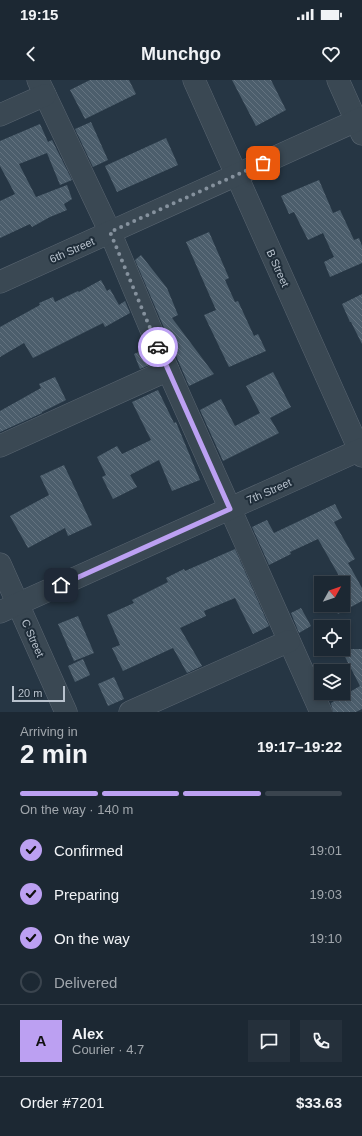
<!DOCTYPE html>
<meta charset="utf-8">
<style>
:root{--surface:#1c2833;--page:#25303b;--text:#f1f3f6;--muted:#a0a6ac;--line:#3a444e;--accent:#bca0f2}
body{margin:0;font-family:Helvetica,sans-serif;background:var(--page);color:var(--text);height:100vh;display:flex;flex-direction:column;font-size:15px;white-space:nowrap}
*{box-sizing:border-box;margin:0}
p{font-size:13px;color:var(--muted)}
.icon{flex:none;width:22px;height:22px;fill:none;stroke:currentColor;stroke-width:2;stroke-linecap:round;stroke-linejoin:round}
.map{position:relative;height:632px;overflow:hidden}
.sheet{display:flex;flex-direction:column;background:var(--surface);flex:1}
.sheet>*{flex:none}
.needle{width:26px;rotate:50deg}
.controls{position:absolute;left:314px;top:496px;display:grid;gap:8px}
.controls a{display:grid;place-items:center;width:36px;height:36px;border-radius:0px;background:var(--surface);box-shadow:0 2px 6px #0003,0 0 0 1px var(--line);font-size:20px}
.scale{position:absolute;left:12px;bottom:10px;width:53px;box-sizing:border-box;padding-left:4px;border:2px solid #b8c2cd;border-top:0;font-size:11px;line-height:14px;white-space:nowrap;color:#b8c2cd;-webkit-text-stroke:3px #1f2d39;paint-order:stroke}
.pin{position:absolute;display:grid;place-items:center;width:34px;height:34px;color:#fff;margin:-17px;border-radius:8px;box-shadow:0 2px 6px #0006}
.courier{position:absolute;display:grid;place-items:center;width:40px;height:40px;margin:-20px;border:3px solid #bca0f2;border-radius:50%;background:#fff;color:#222;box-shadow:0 1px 5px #0007}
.overview em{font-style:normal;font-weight:600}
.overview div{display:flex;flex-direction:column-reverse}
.overview{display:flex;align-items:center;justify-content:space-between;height:68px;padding:0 20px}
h1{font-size:26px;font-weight:600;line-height:30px}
.bar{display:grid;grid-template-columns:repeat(4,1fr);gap:6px 4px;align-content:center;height:48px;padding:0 20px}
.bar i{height:5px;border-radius:3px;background:var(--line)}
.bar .current{background:var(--accent)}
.bar p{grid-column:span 4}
.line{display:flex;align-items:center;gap:10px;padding:0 20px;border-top:1px solid var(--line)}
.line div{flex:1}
.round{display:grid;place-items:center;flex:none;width:42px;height:42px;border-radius:0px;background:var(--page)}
ol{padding:0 20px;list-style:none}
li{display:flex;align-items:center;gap:12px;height:44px}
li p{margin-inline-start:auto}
li .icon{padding:4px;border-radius:50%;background:var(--accent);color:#111;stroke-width:4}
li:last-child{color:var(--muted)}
li i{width:22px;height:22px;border:2px solid var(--line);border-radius:50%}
.status{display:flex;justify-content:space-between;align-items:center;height:28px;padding:0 20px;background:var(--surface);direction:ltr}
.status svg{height:11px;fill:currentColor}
header{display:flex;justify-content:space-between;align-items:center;height:52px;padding:0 20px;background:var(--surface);font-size:18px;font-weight:600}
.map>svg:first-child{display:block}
.building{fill:url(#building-back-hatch)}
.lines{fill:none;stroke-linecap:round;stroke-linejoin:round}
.minor-casing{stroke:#596571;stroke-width:23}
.minor{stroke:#3a4853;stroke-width:22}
.done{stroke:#85919d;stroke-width:4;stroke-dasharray:0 7.2}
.route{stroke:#bca0f2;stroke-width:5}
.labels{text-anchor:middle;stroke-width:4;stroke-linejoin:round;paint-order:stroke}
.street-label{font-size:11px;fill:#b8c2cd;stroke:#1f2d39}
</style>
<div class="status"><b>19:15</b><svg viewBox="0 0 49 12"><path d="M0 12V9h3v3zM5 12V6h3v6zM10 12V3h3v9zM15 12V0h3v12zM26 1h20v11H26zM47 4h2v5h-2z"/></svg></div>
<header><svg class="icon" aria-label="back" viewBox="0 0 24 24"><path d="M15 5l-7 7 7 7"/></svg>Munchgo<svg class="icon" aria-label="heart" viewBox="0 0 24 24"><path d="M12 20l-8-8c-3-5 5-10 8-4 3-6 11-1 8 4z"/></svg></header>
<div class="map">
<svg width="362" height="632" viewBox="0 0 362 632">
<defs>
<pattern id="building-back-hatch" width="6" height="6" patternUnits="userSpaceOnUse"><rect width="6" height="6" fill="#4c5e6c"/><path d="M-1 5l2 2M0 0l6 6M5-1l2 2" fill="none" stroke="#647380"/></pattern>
</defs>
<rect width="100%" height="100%" fill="#263644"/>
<g class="building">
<polygon points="90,0 129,0 136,14 85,39 70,10"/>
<polygon points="232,0 271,0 286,30 256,46"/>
<polygon points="91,42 108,80 93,87 75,49"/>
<polygon points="40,44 48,62 52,60 72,100 60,105 47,73 19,84 36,117 67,105 72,119 64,124 67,130 50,137 32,147 30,144 0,158 0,121 15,114 0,86 0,61"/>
<polygon points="166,58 178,85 117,112 105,86"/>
<polygon points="319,100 333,133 340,130 354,160 359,158 362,166 362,183 330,197 324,182 334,177 323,153 308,160 294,132 289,134 281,116"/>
<polygon points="209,152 229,198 225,200 235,222 238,221 254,256 258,254 266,271 229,287 204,235 216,230 186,162"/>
<polygon points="141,175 167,208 178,235 172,238 214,294 189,306 135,180"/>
<polygon points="101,200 107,211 110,209 119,225 125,221 130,233 105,247 103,243 33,278 24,263 0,277 0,247 40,225 39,223 53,217 55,222 78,211 79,212"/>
<polygon points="362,214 362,264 351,242 350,242 342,224"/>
<polygon points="146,269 152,284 140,289 134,274"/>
<polygon points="273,292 291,327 270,338 279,353 223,381 200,330 221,319 235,346 260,333 246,306"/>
<polygon points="55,297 66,320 42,332 42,333 0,352 0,331 41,308 39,304"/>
<polygon points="158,310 174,343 176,342 200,400 172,411 159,380 130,395 137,407 113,419 102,397 106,395 97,377 117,366 122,374 151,360 132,322"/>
<polygon points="64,385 92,445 68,456 65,448 28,468 10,436 49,415 40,396"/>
<polygon points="335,424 342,438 334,442 355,479 348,483 362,508 362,521 338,534 333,525 343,525 343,503 338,503 342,501 318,459 290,472 291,474 269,485 252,447 267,440 274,453"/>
<polygon points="235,469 269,546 253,554 235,518 204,531 206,536 180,548 202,586 187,593 173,568 123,591 112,568 120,565 107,535 134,523 132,520 168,502 166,498 184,489 185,491"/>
<polygon points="301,528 311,546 299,553 291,533"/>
<polygon points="78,536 94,573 74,581 58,544"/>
<polygon points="341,569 362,569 362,629 356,632 333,632 331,623 360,606"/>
<polygon points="83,579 90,595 75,602 68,586"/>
<polygon points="114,597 124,619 108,626 98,604"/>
</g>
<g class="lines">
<g class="minor-casing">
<g id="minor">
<polyline points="38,0 110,152 168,290 321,632"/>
<polyline points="194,0 362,376"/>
<polyline points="338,0 362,54"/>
<polyline points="0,35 45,15"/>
<polyline points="0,202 362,38"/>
<polyline points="0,366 168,290"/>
<polyline points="0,484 66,632"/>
<polyline points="0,532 362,369"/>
<polyline points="130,632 289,561"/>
</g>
</g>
<use href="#minor" class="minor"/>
</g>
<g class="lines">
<polyline class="done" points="158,267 110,152 263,83"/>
<polyline class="route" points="61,505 230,429 158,267"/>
</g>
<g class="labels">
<g class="street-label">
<text transform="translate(72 170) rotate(-24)" y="4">6th Street</text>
<text transform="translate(278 188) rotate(66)" y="4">B Street</text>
<text transform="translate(269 411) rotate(-24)" y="4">7th Street</text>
<text transform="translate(33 558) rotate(66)" y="4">C Street</text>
</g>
</g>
</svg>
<div class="controls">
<a><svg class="needle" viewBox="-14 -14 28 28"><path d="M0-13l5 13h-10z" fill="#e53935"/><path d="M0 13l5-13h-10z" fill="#a0a6ac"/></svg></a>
<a><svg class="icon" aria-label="locate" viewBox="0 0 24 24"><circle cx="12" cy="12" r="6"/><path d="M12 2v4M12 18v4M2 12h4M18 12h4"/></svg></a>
<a><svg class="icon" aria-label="layers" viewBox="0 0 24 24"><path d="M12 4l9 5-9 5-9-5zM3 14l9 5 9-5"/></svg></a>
</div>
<div class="scale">20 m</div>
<div class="pin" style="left:263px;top:83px;background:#ea580c"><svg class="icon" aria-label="bag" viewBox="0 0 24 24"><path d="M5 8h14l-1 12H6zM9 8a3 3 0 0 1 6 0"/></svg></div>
<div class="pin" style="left:61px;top:505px;background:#1f2937"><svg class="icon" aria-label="home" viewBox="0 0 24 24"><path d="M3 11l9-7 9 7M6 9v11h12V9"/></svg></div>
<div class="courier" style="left:158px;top:267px"><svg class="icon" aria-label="car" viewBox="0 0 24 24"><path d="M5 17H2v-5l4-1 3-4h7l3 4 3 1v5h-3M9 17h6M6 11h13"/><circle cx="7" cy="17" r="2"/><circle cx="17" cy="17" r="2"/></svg></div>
</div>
<section class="sheet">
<div class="overview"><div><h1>2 min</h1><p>Arriving in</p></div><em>19:17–19:22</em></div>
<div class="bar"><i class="current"></i><i class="current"></i><i class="current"></i><i></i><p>On the way · 140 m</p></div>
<ol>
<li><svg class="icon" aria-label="check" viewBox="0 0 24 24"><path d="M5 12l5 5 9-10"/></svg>Confirmed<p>19:01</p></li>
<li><svg class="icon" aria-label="check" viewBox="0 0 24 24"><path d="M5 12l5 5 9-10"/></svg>Preparing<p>19:03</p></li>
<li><svg class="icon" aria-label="check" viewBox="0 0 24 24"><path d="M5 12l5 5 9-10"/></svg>On the way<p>19:10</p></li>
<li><i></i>Delivered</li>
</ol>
<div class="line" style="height:72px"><b class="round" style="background:var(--accent);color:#111">A</b><div><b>Alex</b><p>Courier · 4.7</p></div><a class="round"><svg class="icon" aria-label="chat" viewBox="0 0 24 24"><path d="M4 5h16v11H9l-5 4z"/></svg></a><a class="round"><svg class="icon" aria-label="phone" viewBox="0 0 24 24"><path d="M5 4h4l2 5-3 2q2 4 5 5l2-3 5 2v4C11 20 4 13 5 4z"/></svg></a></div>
<div class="line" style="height:52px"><div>Order #7201</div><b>$33.63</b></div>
</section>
